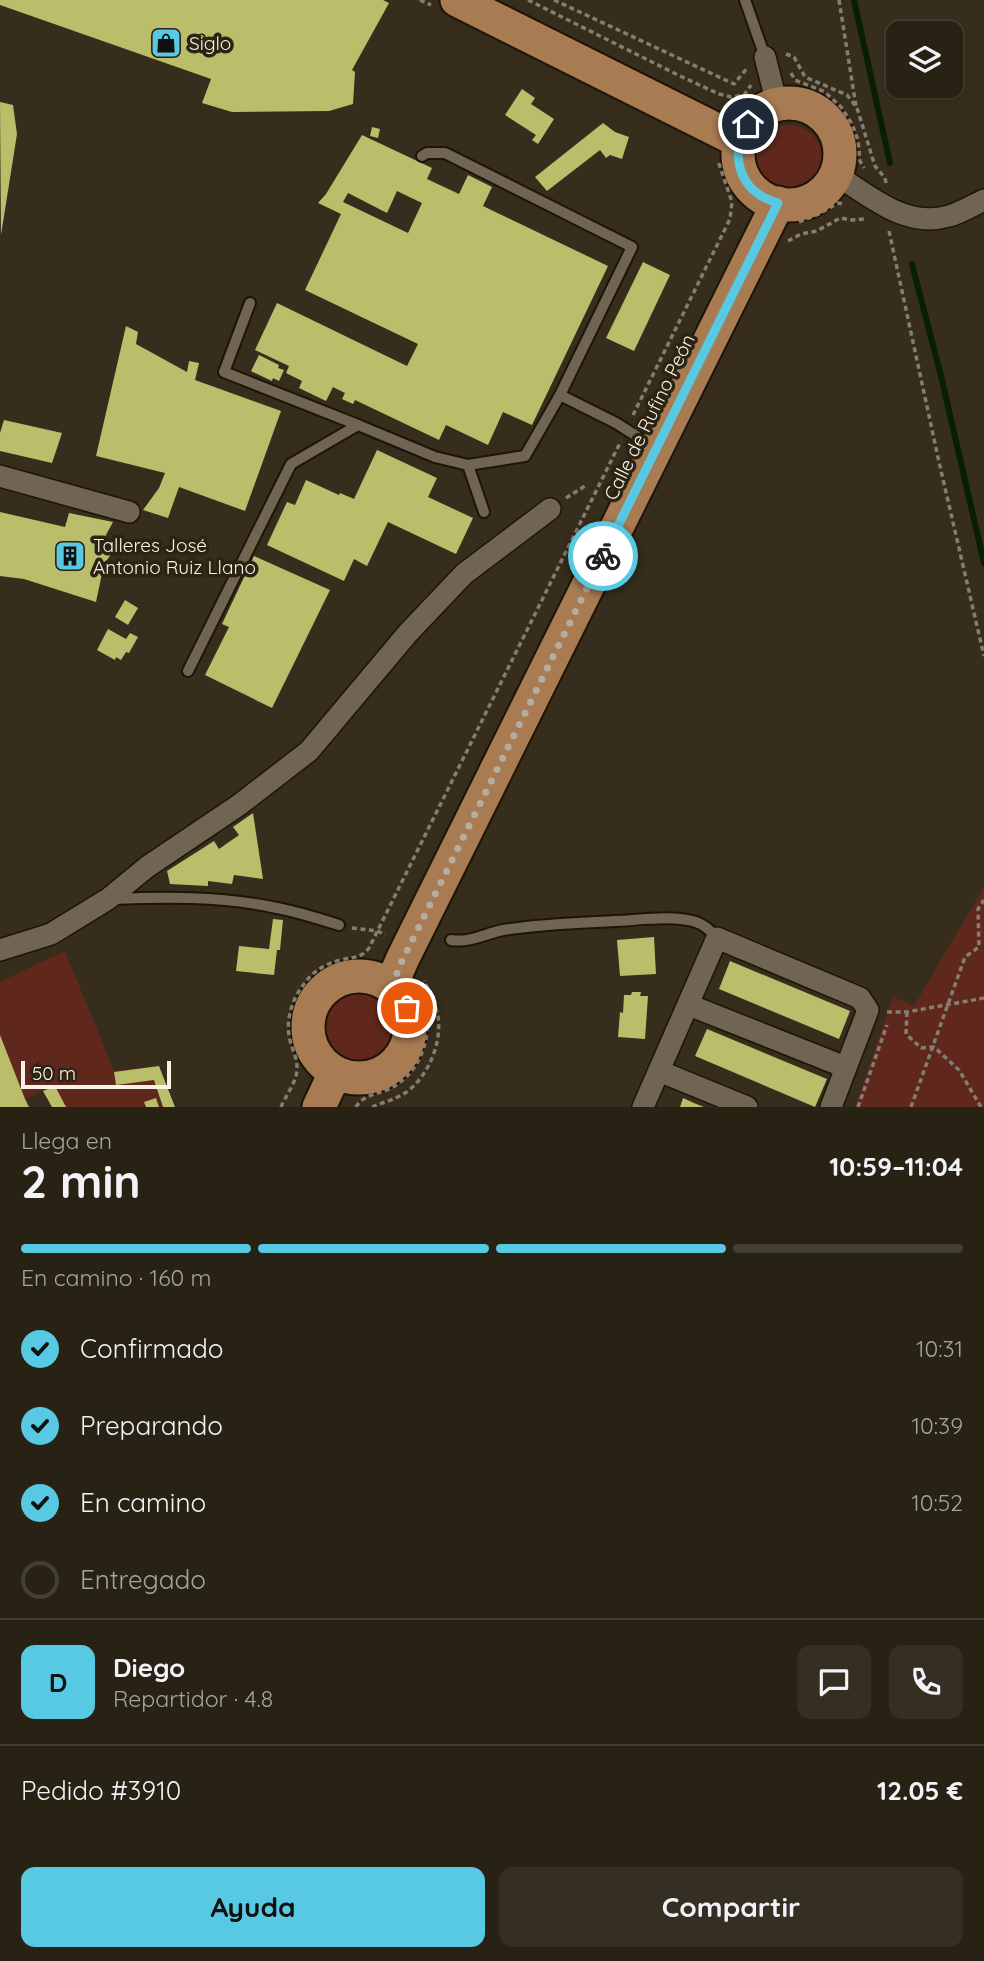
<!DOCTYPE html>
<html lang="es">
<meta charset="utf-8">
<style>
:root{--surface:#282215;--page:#342f22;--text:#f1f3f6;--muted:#a5a4a0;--line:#443f34;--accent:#57c9e2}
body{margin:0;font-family:Quicksand,sans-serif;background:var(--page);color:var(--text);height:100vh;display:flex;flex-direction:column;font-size:26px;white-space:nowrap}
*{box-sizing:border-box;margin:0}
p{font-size:23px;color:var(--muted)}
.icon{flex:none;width:38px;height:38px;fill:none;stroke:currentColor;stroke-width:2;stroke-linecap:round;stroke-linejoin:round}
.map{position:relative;height:1107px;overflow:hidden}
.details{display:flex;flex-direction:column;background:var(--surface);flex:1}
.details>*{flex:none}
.buttons{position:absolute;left:886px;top:21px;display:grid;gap:14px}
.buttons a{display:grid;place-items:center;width:77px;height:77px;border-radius:14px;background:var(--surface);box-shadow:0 2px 5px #0004,0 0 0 2px var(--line);font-size:35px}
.scale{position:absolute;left:21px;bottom:18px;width:150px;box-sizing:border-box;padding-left:7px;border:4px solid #f8f2e7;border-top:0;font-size:19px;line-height:24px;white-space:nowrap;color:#f8f2e7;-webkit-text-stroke:5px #2c2312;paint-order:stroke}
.pin{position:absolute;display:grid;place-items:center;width:60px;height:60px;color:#fff;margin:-30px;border:4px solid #fff;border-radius:50%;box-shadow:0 2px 7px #0007}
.courier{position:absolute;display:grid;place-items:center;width:70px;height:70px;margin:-35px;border:5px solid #57c9e2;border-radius:50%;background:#fff;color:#222;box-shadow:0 2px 9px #0007}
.overview em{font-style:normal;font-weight:700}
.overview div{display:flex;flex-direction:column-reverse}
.overview{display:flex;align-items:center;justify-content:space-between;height:119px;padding:0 21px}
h1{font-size:46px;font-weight:700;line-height:52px}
.bar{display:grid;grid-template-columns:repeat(4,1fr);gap:10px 7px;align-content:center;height:84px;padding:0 21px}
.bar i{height:9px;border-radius:5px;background:var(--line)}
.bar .on{background:var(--accent)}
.bar p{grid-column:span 4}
.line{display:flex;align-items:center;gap:18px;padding:0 21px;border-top:2px solid var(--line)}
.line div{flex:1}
.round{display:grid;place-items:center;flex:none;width:74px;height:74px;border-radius:14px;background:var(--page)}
ol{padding:0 21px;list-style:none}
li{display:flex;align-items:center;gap:21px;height:77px}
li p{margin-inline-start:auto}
li .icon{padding:7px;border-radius:50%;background:var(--accent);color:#111;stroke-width:4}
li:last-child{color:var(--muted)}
li i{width:38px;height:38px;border:4px solid var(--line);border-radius:50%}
.action{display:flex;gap:14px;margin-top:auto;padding:14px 21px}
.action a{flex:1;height:80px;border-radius:14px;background:var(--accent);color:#111;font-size:28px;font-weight:700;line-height:80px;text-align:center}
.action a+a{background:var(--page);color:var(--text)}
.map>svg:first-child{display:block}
.green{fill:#60281d}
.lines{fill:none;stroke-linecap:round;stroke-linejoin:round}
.stream{stroke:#092000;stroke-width:6}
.building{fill:#babe6a;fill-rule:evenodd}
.lane-casing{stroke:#1d1505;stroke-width:14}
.street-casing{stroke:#1d1505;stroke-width:24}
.primary-casing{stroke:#1d1505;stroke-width:37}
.path{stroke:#857d6f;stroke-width:3.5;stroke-dasharray:5 3.5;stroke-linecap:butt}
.lane{stroke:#6f6552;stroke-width:10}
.street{stroke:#6f6552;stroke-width:21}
.primary{stroke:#a87b53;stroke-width:33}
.done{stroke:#b4ada0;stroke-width:7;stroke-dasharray:0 12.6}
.route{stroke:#57c9e2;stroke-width:9}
.labels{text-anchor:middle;stroke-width:7;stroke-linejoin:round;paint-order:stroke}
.poi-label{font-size:19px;fill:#f8f2e7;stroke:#2c2312;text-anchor:start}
.street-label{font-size:19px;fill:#f8f2e7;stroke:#2c2312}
</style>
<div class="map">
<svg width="984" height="1107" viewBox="0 0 984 1107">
<rect width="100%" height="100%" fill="#362d1c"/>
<g class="green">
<circle cx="789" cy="158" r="33"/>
<polygon points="984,887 984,1107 855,1107 893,997 914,1006"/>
<polygon points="65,951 114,1071 159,1066 175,1107 52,1107 43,1091 25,1099 0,1035 0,982"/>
<circle cx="359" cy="1028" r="36"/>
</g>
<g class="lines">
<g class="stream">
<polyline points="854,0 890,163"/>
<polyline points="912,264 942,380 984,563"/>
</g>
</g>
<g class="building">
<polygon points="0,0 383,0 389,3 352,70 355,72 353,104 329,111 232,112 202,103 211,79 0,5"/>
<polygon points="522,89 535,98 531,104 554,119 538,144 532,140 536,135 505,115"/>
<polygon points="0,102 13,105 17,134 1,235"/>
<polygon points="603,123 615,132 629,137 622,159 610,155 606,158 600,150 547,191 535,177"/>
<polygon points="372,127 380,129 378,138 370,136"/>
<path d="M362,135L432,168L427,179L459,194L468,175L492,187L483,206L608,266L532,425L503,412L488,445L446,425L439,440L355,400L353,404L342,399L345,393L333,387L326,401L299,388L302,381L286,373L289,366L255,350L277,303L407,366L418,344L305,290L341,214L318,203L326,194ZM397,191L422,203L408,233L343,202L348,193L387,213Z"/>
<polygon points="643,262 670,275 634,351 606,338"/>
<polygon points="126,326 138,332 136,344 187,372 189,361 199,363 195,380 281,411 245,511 179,487 168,518 143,510 159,488 165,473 96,456"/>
<polygon points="259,355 279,365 278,368 284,370 279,381 273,378 272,381 251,371"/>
<polygon points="4,420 62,433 52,463 0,451 0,433"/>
<polygon points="377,450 437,478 428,497 473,518 456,554 388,522 367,566 354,559 344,581 267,545 287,502 295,505 306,480 339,495 340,493 354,499"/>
<polygon points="0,512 65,527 69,513 113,522 100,546 115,549 104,564 96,602 24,579 0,576"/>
<polygon points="254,556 330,590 272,708 205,675 229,627 222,624"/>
<polygon points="125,600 138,608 128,625 115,617"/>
<polygon points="108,629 126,639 130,633 138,637 129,653 126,652 121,660 116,657 115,660 97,650"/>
<polygon points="253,813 263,879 234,875 232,884 208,881 208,886 170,884 167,871 214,841 219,849 239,835 233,827"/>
<polygon points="273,919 283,920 280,950 277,950 274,975 236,971 239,946 269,949"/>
<polygon points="654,937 656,974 620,976 617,940"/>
<polygon points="730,961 850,1011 839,1039 719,989"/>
<polygon points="632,992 641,992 640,996 648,996 645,1039 618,1037 620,1012 623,1013 624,995 631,995"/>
<polygon points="707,1029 827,1079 815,1107 695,1056"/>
<polygon points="0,1035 25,1099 29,1107 0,1107"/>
<polygon points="159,1066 175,1107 163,1107 154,1080 116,1085 114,1072"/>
<polygon points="55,1086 66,1107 52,1107 43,1091"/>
<polygon points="156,1098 159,1107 146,1107 144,1102"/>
<polygon points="683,1098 694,1103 704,1107 680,1107"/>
</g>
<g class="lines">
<g class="lane-casing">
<g id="lane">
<polyline points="745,0 765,57"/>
<polyline points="422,156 427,153 445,153 632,247 560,395 616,423 638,437"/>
<polyline points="250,303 224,372 358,425"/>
<polyline points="468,465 484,512"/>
<polyline points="188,671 291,464 358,425 435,457 468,465 525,456 560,395"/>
<path d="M111,899C165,897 219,896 272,907C295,911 317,918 339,925"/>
<path d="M451,940C470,943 484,934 503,930C540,924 578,923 615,921C639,920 673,915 696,922C705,925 711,931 717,938"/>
</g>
</g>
<g class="street-casing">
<g id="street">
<polyline points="765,57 777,104"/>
<path d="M835,174C870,196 906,229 949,216C961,213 973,205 984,200"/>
<polyline points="0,476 129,512"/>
<polyline points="0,950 51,934 108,899 147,867 239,805 309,751 408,633 464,574 550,509"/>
<polyline points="689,1005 845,1067"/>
<polyline points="659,1071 747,1107"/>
<polyline points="643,1107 717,938 860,998 868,1010 831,1107"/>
</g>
</g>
<g class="primary-casing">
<g id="primary">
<polyline points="457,0 739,141"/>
<circle cx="789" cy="154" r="51"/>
<circle cx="359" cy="1027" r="51"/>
<polyline points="396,991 396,974 403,958 778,203"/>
<polyline points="319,1107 335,1073"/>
</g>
</g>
<g class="path">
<polyline points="420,0 431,5"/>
<polyline points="528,0 680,76 719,94 731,97 744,95 751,85"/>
<polyline points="554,0 734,84 748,67"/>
<polyline points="839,0 856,106"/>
<polyline points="786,54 794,57 805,77 847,95 857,108 875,166 885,178 886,183"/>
<polyline points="791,73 795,80 825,92 841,107 852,124 858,140 860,161 864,168"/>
<polyline points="799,222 819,214 838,203 843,204"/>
<polyline points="889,231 939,462 984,656"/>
<polyline points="788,241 801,234 817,231 840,218 852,220 865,219"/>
<polyline points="633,415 730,219 732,202 718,161"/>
<polyline points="566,498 585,486"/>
<polyline points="352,928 378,931 385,935"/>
<polyline points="887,1012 907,1012 984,998"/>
<polyline points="907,1012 906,1034 921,1048 934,1047 959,1070 981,1107"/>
<path d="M281,1107C286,1095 298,1080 297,1067C297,1057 292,1049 290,1040C285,1021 292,999 304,984C312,972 325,964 340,960C351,957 361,959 369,948L621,441"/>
<path d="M356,1107C364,1094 376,1095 389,1089C422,1073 436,1031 421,999"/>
<path d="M372,1107C384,1102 397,1099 408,1091C429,1074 442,1043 438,1016C436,1003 427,992 425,980"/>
<polyline points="858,1107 887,1025"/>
<polyline points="911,1107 965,957 979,947 978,909 984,900"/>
</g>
<use href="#lane" class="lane"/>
<use href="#street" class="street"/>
<use href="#primary" class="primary"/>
</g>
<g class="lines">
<path class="done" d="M407,1008C398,991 391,988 399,967L603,556"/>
<path class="route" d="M603,556L778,203C740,193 728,156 748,124"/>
</g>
<defs>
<g id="shop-square" transform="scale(1.575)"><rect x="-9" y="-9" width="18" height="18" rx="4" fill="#57c9e2" stroke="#2c2312"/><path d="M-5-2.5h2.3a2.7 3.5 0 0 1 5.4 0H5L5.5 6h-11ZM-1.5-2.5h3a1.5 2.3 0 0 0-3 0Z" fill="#111"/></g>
<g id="building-square" transform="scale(1.575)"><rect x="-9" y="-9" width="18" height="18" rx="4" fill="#57c9e2" stroke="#2c2312"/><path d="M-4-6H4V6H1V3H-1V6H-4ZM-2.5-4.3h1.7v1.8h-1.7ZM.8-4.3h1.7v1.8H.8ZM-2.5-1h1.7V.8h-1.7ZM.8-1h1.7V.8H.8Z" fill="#111"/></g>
</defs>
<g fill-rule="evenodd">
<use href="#shop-square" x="166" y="43"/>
<use href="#building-square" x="70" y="556"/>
</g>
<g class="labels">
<g class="poi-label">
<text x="189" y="50">Siglo</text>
<text x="93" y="552">Talleres José<tspan x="93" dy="22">Antonio Ruiz Llano</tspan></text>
</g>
<g class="street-label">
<text transform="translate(649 417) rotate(-64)" y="7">Calle de Rufino Peón</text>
</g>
</g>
</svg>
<div class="buttons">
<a><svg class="icon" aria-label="layers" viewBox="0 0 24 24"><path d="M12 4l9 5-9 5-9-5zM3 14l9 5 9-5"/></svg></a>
</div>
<div class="scale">50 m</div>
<div class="pin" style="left:407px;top:1008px;background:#ea580c"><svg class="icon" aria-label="bag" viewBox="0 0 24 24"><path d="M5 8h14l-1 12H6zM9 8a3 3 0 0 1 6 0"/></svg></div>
<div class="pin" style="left:748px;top:124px;background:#1f2937"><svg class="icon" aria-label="home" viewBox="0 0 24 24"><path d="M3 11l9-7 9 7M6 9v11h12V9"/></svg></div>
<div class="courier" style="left:603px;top:556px"><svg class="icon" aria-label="bike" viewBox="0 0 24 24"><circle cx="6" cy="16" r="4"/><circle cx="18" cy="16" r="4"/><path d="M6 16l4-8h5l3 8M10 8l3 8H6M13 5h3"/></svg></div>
</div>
<section class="details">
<div class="overview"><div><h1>2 min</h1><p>Llega en</p></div><em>10:59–11:04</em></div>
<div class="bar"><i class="on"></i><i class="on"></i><i class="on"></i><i></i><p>En camino · 160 m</p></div>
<ol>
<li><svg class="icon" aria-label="check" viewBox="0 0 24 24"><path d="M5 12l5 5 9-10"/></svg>Confirmado<p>10:31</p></li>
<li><svg class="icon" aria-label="check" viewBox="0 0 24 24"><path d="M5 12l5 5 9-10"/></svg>Preparando<p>10:39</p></li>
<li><svg class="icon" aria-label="check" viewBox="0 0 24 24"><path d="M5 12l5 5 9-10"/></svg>En camino<p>10:52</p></li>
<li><i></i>Entregado</li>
</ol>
<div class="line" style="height:126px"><b class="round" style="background:var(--accent);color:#111">D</b><div><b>Diego</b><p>Repartidor · 4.8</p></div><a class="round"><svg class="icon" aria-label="chat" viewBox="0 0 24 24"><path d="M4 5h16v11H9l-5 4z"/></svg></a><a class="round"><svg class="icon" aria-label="phone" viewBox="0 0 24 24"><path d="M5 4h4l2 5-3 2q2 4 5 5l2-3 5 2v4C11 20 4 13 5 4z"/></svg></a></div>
<div class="line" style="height:91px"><div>Pedido #3910</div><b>12.05 €</b></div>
<div class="action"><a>Ayuda</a><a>Compartir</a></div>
</section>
